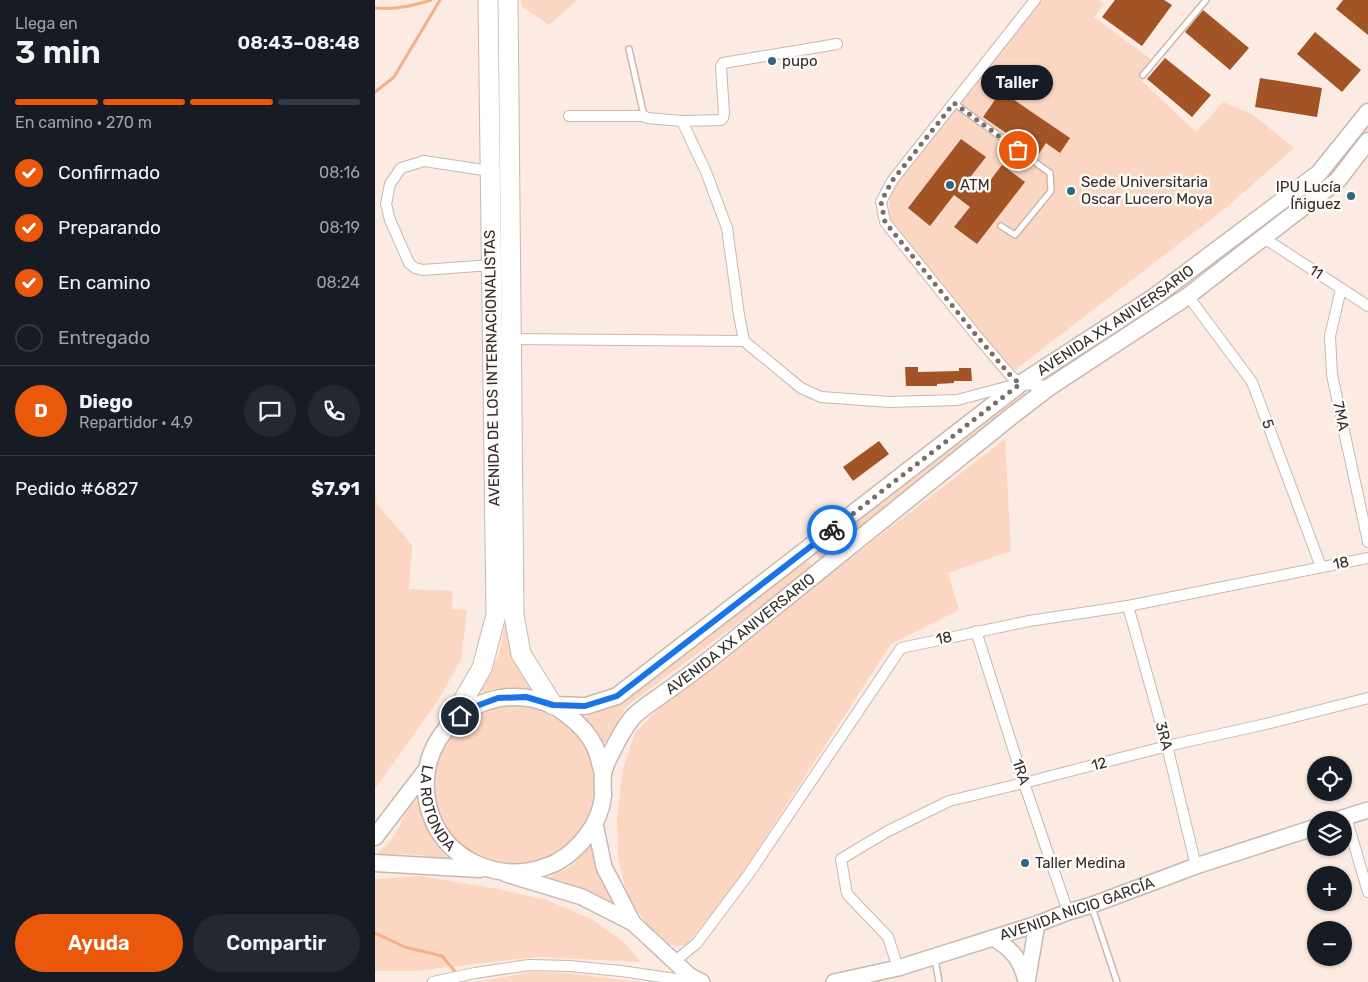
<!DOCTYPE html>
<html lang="es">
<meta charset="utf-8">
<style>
:root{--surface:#171b24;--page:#242831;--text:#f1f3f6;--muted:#9ea1a6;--line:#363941;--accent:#ea580c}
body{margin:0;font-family:Rubik,sans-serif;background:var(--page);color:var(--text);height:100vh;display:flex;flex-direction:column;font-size:19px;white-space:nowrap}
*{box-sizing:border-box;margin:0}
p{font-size:16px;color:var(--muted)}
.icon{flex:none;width:28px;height:28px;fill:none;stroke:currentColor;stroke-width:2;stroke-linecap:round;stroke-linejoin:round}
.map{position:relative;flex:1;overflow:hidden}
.panel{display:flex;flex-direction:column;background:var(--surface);width:375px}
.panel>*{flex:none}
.tools{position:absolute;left:932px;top:756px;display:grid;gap:10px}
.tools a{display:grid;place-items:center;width:45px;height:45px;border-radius:50%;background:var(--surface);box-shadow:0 1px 4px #0004;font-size:25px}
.pin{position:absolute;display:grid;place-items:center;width:42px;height:42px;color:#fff;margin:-21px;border:2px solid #fff;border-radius:50%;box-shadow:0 1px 5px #0007}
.courier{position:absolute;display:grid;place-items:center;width:50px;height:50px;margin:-25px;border:4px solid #1a73e8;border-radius:50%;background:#fff;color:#222;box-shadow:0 1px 6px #0007}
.bubble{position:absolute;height:35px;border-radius:18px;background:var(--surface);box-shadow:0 1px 4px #0004;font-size:16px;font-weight:600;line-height:35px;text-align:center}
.head em{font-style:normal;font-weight:600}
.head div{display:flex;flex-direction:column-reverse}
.head{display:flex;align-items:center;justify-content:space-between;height:85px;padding:0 15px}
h1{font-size:32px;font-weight:600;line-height:38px}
.bar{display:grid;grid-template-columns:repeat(4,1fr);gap:8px 5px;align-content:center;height:60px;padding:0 15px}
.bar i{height:6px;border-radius:4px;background:var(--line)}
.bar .active{background:var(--accent)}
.bar p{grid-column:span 4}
.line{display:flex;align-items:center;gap:12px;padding:0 15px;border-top:1px solid var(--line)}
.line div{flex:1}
.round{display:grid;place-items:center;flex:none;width:52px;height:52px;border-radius:26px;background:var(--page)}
ol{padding:0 15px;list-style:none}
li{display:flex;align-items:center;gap:15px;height:55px}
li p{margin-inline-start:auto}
li .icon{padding:5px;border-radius:50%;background:var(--accent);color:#fff;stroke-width:4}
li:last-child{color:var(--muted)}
li i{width:28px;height:28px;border:2px solid var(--line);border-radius:50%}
.button{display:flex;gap:10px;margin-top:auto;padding:10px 15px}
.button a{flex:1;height:58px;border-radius:30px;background:var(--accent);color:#fff;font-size:20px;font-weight:600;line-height:58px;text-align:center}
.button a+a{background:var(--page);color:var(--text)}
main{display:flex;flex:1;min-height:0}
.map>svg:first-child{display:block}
.green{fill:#fbd6c3}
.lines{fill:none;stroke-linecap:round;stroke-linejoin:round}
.stream{stroke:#f4af8b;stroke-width:3}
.building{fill:#a25426}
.lane-casing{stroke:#c8b8b0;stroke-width:8}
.street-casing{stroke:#c8b8b0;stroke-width:12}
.secondary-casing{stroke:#c8b8b0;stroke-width:18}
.primary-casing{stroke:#c8b8b0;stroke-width:19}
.highway-casing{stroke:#c8b8b0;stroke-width:21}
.lane{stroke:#fff;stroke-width:5}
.street{stroke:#fff;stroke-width:10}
.secondary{stroke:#fff;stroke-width:15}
.primary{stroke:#fff;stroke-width:16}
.highway{stroke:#fff;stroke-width:19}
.done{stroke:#796f6a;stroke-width:5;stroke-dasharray:0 9}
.route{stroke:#1a73e8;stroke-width:6}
.poi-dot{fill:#2d6780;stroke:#fefbf9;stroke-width:2}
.labels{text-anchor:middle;stroke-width:5;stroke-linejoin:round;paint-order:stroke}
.poi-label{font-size:15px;fill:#332c29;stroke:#fefbf9;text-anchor:start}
.street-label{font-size:15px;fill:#332c29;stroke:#fefbf9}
</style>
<main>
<section class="panel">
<div class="head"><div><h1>3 min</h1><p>Llega en</p></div><em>08:43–08:48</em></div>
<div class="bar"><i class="active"></i><i class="active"></i><i class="active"></i><i></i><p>En camino · 270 m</p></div>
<ol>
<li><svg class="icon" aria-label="check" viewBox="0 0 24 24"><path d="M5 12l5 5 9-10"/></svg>Confirmado<p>08:16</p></li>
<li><svg class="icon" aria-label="check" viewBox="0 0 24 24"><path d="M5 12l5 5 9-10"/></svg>Preparando<p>08:19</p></li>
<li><svg class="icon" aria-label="check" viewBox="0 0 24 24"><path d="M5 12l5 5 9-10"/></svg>En camino<p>08:24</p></li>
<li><i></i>Entregado</li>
</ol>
<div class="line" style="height:90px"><b class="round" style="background:var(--accent);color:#fff">D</b><div><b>Diego</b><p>Repartidor · 4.9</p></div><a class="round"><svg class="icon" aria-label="chat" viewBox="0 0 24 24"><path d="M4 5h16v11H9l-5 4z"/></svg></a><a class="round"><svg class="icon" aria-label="phone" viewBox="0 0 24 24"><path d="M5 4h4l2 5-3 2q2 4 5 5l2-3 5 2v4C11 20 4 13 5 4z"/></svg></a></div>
<div class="line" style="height:65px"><div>Pedido #6827</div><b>$7.91</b></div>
<div class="button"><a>Ayuda</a><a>Compartir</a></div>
</section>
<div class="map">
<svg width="993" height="982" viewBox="0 0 993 982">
<rect width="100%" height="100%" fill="#fcebe2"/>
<g class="green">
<polygon points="146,0 202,0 174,25 146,6"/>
<polygon points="667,0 724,0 729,4 719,17 781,63 767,81 821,132 848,102 877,114 919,148 852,207 637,372 535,245 514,218 515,192 572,118 643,28"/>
<polygon points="993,117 993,129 956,176 887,230 880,229"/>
<polygon points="793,291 800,291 800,298 681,377 673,377 672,373"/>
<polygon points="124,350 129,350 135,627 162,692 143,689 120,689 103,693 124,654 130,624"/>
<polygon points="640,392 649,393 649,398 449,558 443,558 443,552"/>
<polygon points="630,439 636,551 573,573 584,610 516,644 359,886 312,944 302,946 293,944 274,927 252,896 243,857 242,818 248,769 260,733 286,705"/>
<polygon points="0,488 2,504 37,545 34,589 78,591 77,609 92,610 86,660 62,702 0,789"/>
<polygon points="430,562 436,563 436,569 252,706 229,744 208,719 245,701"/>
<circle cx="139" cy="785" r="80"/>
<polygon points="40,793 51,824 63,841 81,863 46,855 25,854 0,857 0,856 14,843 25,825"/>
<polygon points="218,841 223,870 229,886 245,910 168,880 197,866"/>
<polygon points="45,876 123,889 172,900 218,920 250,943 266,962 162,957 40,971 0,971 0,879"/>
<polygon points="157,972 194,973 264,982 101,982"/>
</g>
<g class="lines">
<g class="stream">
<path d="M0,8C19,10 38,6 56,0"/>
<polyline points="0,92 19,77 65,0"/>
<polyline points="0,933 30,947 67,956 82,974"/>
</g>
</g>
<g class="building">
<polygon points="740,0 789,0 797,5 767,46 727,17"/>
<polygon points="968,0 993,0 993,35 961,9"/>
<polygon points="828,10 874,48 855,70 810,32"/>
<polygon points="940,32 986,70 967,92 922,54"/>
<polygon points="790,58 836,95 817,117 772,79"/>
<polygon points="885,78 947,88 942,117 880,107"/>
<polygon points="626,91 695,138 685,153 671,143 663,155 608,117"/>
<polygon points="586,139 611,157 593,180 607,191 627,165 650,182 602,244 579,227 595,207 579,195 555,226 533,208"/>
<polygon points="530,367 543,367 543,372 584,371 584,368 596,368 597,381 579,381 579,383 562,384 562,386 531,386"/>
<polygon points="504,441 514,454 478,481 468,467"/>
</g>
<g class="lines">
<g class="lane-casing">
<g id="lane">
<polyline points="254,49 269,116"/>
<polyline points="768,75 831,0"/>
<polyline points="579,103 675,173 676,191 640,235 626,226"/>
<polyline points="717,907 742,982"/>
<polyline points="560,959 564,982"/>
</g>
</g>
<g class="street-casing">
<g id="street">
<polyline points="660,0 517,181 506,202 510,222 601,335 635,375 645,384 676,386"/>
<polyline points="194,116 269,116 272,118 307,121 346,120 348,118 349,113 346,67 348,63 462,44"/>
<polyline points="307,121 331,172 352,228 364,315 369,341"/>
<polyline points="115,171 49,161 26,168 15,184 11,204 15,220 34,263 40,268 48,270 116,265"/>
<polyline points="889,238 993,306"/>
<polyline points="966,289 955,336 957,375 993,542"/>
<polyline points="813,296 877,382 946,567"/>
<polyline points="134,339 369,341 426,388 446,397 514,402 582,400 639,385"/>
<polyline points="753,606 792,746 821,866"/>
<polyline points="601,631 649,783 693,912"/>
<polyline points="971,817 993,892"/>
<polyline points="299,962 322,943 373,875 526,648 654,621 753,606 993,558"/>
<polyline points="523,968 513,937 472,894 466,859 513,831 574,801 649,783 792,746 891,724 993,698"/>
<polyline points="58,982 100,973 154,965 195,966 246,971 321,982"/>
</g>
</g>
<g class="secondary-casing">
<g id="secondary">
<polyline points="961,820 993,810"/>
<polyline points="220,824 229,867 258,923"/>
<polyline points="131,874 207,897 258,923 315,976 327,982"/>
<path d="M618,938C637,949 646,960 651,981"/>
<path id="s1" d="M459,982L523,968L662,924L693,912L717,905L821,866L941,827"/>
<polyline points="652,982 662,924"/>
</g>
</g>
<g class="primary-casing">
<g id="primary">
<path id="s2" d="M178,705L211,706L242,696L645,384L779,297L944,173L993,112"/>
<path id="s3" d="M228,773C225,765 224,755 220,747C214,734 202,722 191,714C187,711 182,707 177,705C104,673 28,742 57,818C74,861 124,882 167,868C172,866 177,865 182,862C205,849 225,824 228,796C228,789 227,781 228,774C230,762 250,725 259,716C269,706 283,698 295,689C319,672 342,654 365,635C456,562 547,489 638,415L676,386L813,296L867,254L963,180L993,141"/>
<polyline points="0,837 52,769"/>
<polyline points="0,863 105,869"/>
</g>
</g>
<g class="highway-casing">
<g id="highway">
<polyline points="133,0 139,615 146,654 178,705"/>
<polyline points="74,725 107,668 121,615 113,0"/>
</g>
</g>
<use href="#lane" class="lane"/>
<use href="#street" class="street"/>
<use href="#secondary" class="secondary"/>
<use href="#primary" class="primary"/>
<use href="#highway" class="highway"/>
</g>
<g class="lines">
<polyline class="done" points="457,530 645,384 635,375 601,335 510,222 506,202 517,181 579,103 643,150"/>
<polyline class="route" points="85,716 96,708 123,698 151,697 178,705 210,706 242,696 457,530"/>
</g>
<g class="poi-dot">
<circle cx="397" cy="61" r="5"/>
<circle cx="575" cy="185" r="5"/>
<circle cx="696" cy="191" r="5"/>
<circle cx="976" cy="196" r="5"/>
<circle cx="650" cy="863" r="5"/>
</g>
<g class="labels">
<g class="poi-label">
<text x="407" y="66">pupo</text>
<text x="706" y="187">Sede Universitaria<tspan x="706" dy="17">Oscar Lucero Moya</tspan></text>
<text x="585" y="190">ATM</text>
<text x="966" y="192" text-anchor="end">IPU Lucía<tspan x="966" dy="17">Íñiguez</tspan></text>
<text x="660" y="868">Taller Medina</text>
</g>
<g class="street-label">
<text transform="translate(941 272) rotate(33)" y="5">11</text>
<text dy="5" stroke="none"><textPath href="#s2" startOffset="690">AVENIDA XX ANIVERSARIO</textPath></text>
<text transform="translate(117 368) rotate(-91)" y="5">AVENIDA DE LOS INTERNACIONALISTAS</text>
<text transform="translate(966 416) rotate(78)" y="5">7MA</text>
<text transform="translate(893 424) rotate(70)" y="5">5</text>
<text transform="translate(966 563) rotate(-12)" y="5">18</text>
<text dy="5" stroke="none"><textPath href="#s3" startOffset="754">AVENIDA XX ANIVERSARIO</textPath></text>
<text transform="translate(569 638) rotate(-12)" y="5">18</text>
<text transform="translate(789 736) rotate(75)" y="5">3RA</text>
<text transform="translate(724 764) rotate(-15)" y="5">12</text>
<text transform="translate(646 772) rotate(72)" y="5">1RA</text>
<text dy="5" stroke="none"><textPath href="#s3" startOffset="291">LA ROTONDA</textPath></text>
<text dy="5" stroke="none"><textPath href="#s1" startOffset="254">AVENIDA NICIO GARCÍA</textPath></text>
</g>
</g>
</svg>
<div class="tools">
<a><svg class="icon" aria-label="locate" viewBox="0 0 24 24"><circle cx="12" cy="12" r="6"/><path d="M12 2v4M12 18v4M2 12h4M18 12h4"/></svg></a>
<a><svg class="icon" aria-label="layers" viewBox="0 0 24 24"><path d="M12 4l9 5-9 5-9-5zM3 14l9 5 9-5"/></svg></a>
<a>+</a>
<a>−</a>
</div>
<div class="pin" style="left:643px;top:150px;background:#ea580c"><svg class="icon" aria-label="bag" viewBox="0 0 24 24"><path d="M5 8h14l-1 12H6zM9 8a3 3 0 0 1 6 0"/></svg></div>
<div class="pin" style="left:85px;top:716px;background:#1f2937"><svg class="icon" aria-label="home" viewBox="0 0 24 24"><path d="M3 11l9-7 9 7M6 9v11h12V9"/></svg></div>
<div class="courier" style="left:457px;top:530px"><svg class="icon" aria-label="bike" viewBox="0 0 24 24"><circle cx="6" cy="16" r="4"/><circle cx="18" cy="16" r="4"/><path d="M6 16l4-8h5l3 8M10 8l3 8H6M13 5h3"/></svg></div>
<div class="bubble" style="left:606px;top:65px;width:72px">Taller</div>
</div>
</main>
